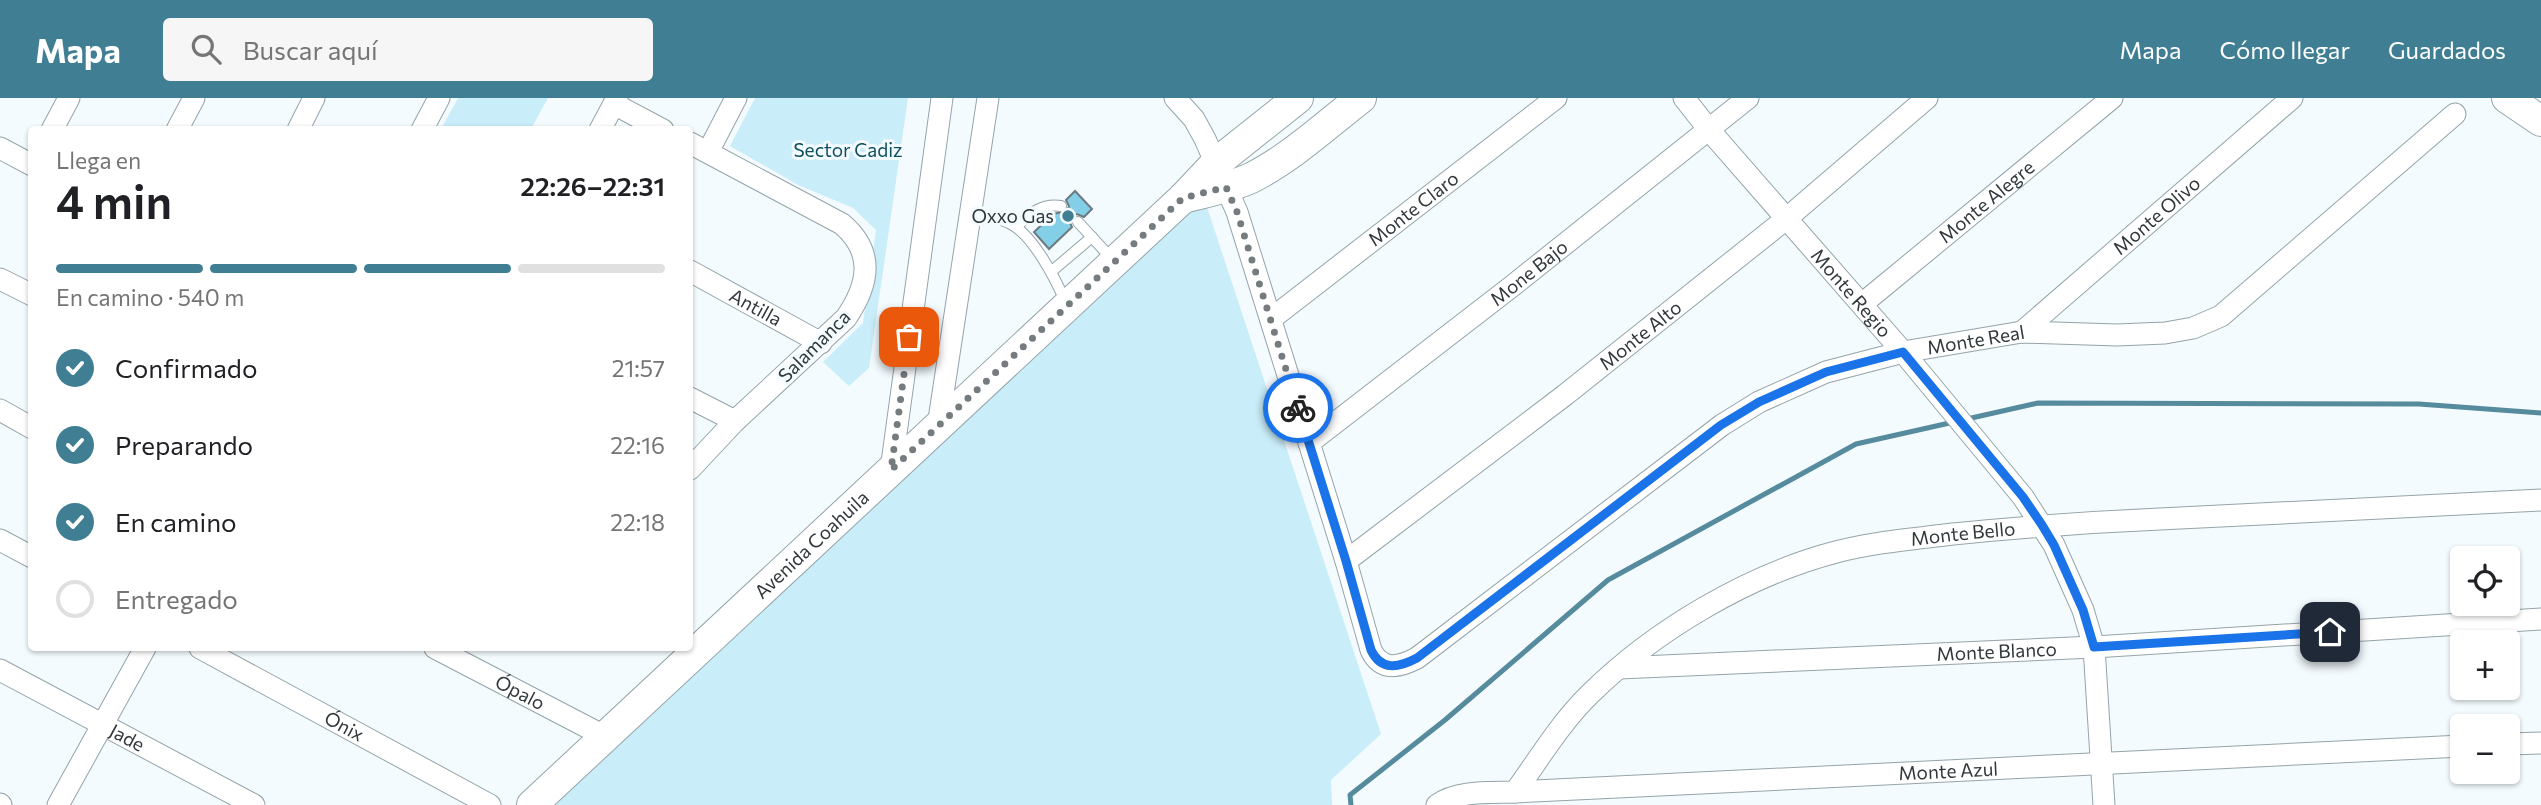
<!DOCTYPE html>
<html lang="es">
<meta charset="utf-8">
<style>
:root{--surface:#fff;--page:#f6f6f6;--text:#202124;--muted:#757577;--line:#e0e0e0;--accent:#407f93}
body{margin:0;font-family:Commissioner,sans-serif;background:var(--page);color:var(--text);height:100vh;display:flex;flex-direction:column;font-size:26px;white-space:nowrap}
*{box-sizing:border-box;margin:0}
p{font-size:23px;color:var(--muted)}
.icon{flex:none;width:38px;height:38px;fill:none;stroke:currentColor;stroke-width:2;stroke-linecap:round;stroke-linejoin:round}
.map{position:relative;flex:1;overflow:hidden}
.panel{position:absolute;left:28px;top:28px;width:665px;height:525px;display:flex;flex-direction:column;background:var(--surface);border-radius:7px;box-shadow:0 2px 5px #0004}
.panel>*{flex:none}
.tools{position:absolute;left:2450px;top:448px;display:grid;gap:14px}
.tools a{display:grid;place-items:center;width:70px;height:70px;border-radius:7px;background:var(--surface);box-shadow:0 2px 5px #0004;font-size:35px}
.pin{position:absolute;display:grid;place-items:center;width:60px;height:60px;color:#fff;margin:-30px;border-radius:14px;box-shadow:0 4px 10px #0006}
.courier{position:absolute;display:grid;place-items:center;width:70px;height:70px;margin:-35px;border:5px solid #1a73e8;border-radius:50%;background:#fff;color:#222;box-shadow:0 2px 9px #0007}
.overview em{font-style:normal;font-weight:600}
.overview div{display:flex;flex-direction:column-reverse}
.overview{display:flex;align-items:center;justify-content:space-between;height:119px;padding:0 28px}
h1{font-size:46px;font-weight:600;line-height:52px}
.bar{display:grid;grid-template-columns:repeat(4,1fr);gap:10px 7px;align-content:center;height:84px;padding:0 28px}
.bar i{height:9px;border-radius:5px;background:var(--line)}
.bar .active{background:var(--accent)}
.bar p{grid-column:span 4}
ol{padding:0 28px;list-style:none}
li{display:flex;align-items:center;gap:21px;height:77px}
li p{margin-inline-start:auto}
li .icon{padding:7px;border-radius:50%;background:var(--accent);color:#fff;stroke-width:4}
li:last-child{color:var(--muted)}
li i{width:38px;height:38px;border:4px solid var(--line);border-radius:50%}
header{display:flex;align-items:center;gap:42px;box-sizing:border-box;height:98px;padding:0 35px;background:var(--accent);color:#fff}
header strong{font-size:33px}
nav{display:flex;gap:38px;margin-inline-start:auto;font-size:24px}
.search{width:490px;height:63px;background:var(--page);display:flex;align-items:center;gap:18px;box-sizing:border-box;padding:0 24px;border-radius:7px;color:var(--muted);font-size:26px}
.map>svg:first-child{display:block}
.green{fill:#c9edf9}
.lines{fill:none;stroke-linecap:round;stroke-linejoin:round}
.stream{stroke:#558b9d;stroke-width:5}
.building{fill:#84cfe8;stroke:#6c7b81;stroke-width:2}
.lane-casing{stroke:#94a4aa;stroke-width:12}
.street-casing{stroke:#94a4aa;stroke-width:23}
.secondary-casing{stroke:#94a4aa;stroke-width:32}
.lane{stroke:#fff;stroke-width:10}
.street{stroke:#fff;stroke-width:21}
.secondary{stroke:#fff;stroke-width:30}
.done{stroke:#757c7f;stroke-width:7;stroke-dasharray:0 12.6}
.route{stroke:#1a73e8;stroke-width:9}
.poi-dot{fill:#407f93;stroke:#f4fbfe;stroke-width:2.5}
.labels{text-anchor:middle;stroke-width:6;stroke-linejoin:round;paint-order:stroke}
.park-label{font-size:19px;fill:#0e4f60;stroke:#f4fbfe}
.street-label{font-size:19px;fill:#31383b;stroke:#f4fbfe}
.poi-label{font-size:19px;fill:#31383b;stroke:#f4fbfe;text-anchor:end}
</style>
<header>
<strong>Mapa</strong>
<div class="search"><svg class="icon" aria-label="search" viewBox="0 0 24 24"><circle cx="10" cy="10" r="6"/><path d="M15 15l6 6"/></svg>Buscar aquí</div>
<nav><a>Mapa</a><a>Cómo llegar</a><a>Guardados</a></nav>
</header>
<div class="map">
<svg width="2541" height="707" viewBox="0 0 2541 707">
<rect width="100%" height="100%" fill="#f4fbfe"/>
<g class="green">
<polygon points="458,0 548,0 531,31 441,31"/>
<polygon points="755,0 908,0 869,270 849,288 823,264 863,225 876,132 853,110 798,87 730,48"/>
<polygon points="1203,97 1381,636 1331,682 1332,707 549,707"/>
</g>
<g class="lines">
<g class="stream">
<polyline points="1967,321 2038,305 2419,306 2541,315"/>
<polyline points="1351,707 1350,697 1445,622 1608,482 1856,346 1954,324"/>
</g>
</g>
<polygon class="building" points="1075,93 1092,111 1084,119 1077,116 1072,119 1070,125 1072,129 1049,151 1034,134 1053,116 1067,113 1069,108 1066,102"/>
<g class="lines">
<g class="lane-casing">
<g id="lane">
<path d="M971,118C984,119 998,119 1009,125C1033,136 1056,182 1066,205"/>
<polyline points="1078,124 1113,162"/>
<path d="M1016,129C1030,116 1041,105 1061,108"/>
<polyline points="1052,173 1092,139"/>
</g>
</g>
<g class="street-casing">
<g id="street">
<path id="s1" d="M1175,0L1194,21L1205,41L1237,114L1346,463L1371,552C1381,573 1398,570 1417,560L1722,327L1759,304L1826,274L1903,254L2022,234L2117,237L2165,235L2193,230L2221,218L2455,16"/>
<path id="s2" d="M1684,0L1710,33L1903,254L2023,399L2054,447L2083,512L2094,549L2104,707"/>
<polyline points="614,6 663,32"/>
<polyline points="52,32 69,0"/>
<polyline points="177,32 194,0"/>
<polyline points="298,32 314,0"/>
<polyline points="422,32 439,0"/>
<polyline points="600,32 617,0"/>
<path d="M690,45L842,126C876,155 868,188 846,220L735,323L690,371"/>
<polyline points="0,50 32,67"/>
<polyline points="708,54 736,0"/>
<path id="s3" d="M690,173L821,245"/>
<polyline points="0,181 32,197"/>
<path id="s4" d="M1862,206L2112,0"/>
<path id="s5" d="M1271,221L1556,0"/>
<path id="s6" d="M2022,234L2292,0"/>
<polyline points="690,300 735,323"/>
<polyline points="0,312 32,330"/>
<polyline points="938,328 988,0"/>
<path id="s7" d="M1309,345L1511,189L1748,0"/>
<polyline points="891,372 942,0"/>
<polyline points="0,442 32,459"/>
<path id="s8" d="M1346,463L1565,297L1786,121L1927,0"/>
<path id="s9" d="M200,550L490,707"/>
<path id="s10" d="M435,550L606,639"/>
<path id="s11" d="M1619,570L2094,549L2541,521"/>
<path id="s12" d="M0,572L254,707"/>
<polyline points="2508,646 2541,645"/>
<path id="s13" d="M1515,694C1539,661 1561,624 1590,596C1655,532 1748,477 1836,454C1874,444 1913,441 1953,436C2022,429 2090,424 2160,421C2287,415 2414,409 2541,402"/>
<polyline points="0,706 1,707"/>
<polyline points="58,707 145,550"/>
<path id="s14" d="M1437,707C1458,692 1490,695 1515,694L2462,648"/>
</g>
</g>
<g class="secondary-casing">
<g id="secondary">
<polyline points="2507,0 2541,23"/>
<path d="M1183,100C1206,94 1229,90 1251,80C1291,60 1326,27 1361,0"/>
<path id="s15" d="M532,707L1183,100L1215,66L1298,0"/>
</g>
</g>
<use href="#lane" class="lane"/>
<use href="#street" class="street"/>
<use href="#secondary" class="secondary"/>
</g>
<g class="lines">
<polyline class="done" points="909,239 891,372 1183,100 1226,89 1237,114 1298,310"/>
<path class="route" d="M1298,310L1346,463L1371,552C1381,573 1398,570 1417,560L1721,327L1759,304L1826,274L1903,254L2023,399L2042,427L2054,447L2083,512L2094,549L2330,534"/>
</g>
<circle class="poi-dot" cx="1068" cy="118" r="7"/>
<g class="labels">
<g class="park-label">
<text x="848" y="59">Sector Cadiz</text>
</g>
<g class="street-label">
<text dy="7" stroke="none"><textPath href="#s4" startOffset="161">Monte Alegre</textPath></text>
<text dy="7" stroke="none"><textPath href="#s5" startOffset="180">Monte Claro</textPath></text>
<text dy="7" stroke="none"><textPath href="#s6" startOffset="178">Monte Olivo</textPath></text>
<text dy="7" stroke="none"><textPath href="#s7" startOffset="278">Mone Bajo</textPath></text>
<text dy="7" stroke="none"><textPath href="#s2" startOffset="257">Monte Regio</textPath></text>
<text dy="7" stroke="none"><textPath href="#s3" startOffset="75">Antilla</textPath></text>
<text dy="7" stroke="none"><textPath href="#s8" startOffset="371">Monte Alto</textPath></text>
<text dy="7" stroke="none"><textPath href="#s1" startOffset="1297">Monte Real</textPath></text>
<text transform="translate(814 248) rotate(-45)" y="7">Salamanca</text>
<text dy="7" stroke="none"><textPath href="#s13" startOffset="539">Monte Bello</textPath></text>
<text dy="7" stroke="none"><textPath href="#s15" startOffset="382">Avenida Coahuila</textPath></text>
<text dy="7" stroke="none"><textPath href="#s11" startOffset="378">Monte Blanco</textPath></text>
<text dy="7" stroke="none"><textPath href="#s10" startOffset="96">Ópalo</textPath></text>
<text dy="7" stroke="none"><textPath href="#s9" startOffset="164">Ónix</textPath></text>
<text dy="7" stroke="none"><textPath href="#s12" startOffset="144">Jade</textPath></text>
<text dy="7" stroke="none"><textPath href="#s14" startOffset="514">Monte Azul</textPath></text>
</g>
<g class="poi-label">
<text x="1054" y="125">Oxxo Gas</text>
</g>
</g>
</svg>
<div class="tools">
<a><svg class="icon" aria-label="locate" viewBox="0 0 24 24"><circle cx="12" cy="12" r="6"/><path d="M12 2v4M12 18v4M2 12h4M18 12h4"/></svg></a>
<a>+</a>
<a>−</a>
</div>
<div class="pin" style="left:909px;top:239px;background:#ea580c"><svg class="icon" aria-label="bag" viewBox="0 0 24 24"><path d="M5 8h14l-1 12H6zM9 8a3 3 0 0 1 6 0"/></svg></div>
<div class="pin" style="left:2330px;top:534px;background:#1f2937"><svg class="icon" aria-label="home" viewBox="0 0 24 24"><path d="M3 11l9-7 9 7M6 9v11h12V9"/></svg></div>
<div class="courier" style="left:1298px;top:310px"><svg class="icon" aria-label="bike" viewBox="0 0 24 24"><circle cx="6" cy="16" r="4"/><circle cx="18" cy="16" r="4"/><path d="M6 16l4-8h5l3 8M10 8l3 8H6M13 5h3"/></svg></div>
<section class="panel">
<div class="overview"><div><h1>4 min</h1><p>Llega en</p></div><em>22:26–22:31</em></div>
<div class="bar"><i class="active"></i><i class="active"></i><i class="active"></i><i></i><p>En camino · 540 m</p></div>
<ol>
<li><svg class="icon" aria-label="check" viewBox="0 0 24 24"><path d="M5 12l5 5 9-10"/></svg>Confirmado<p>21:57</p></li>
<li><svg class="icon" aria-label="check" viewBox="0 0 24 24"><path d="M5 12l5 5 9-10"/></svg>Preparando<p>22:16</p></li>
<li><svg class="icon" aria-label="check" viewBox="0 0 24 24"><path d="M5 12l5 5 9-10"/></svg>En camino<p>22:18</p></li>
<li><i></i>Entregado</li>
</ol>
</section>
</div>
